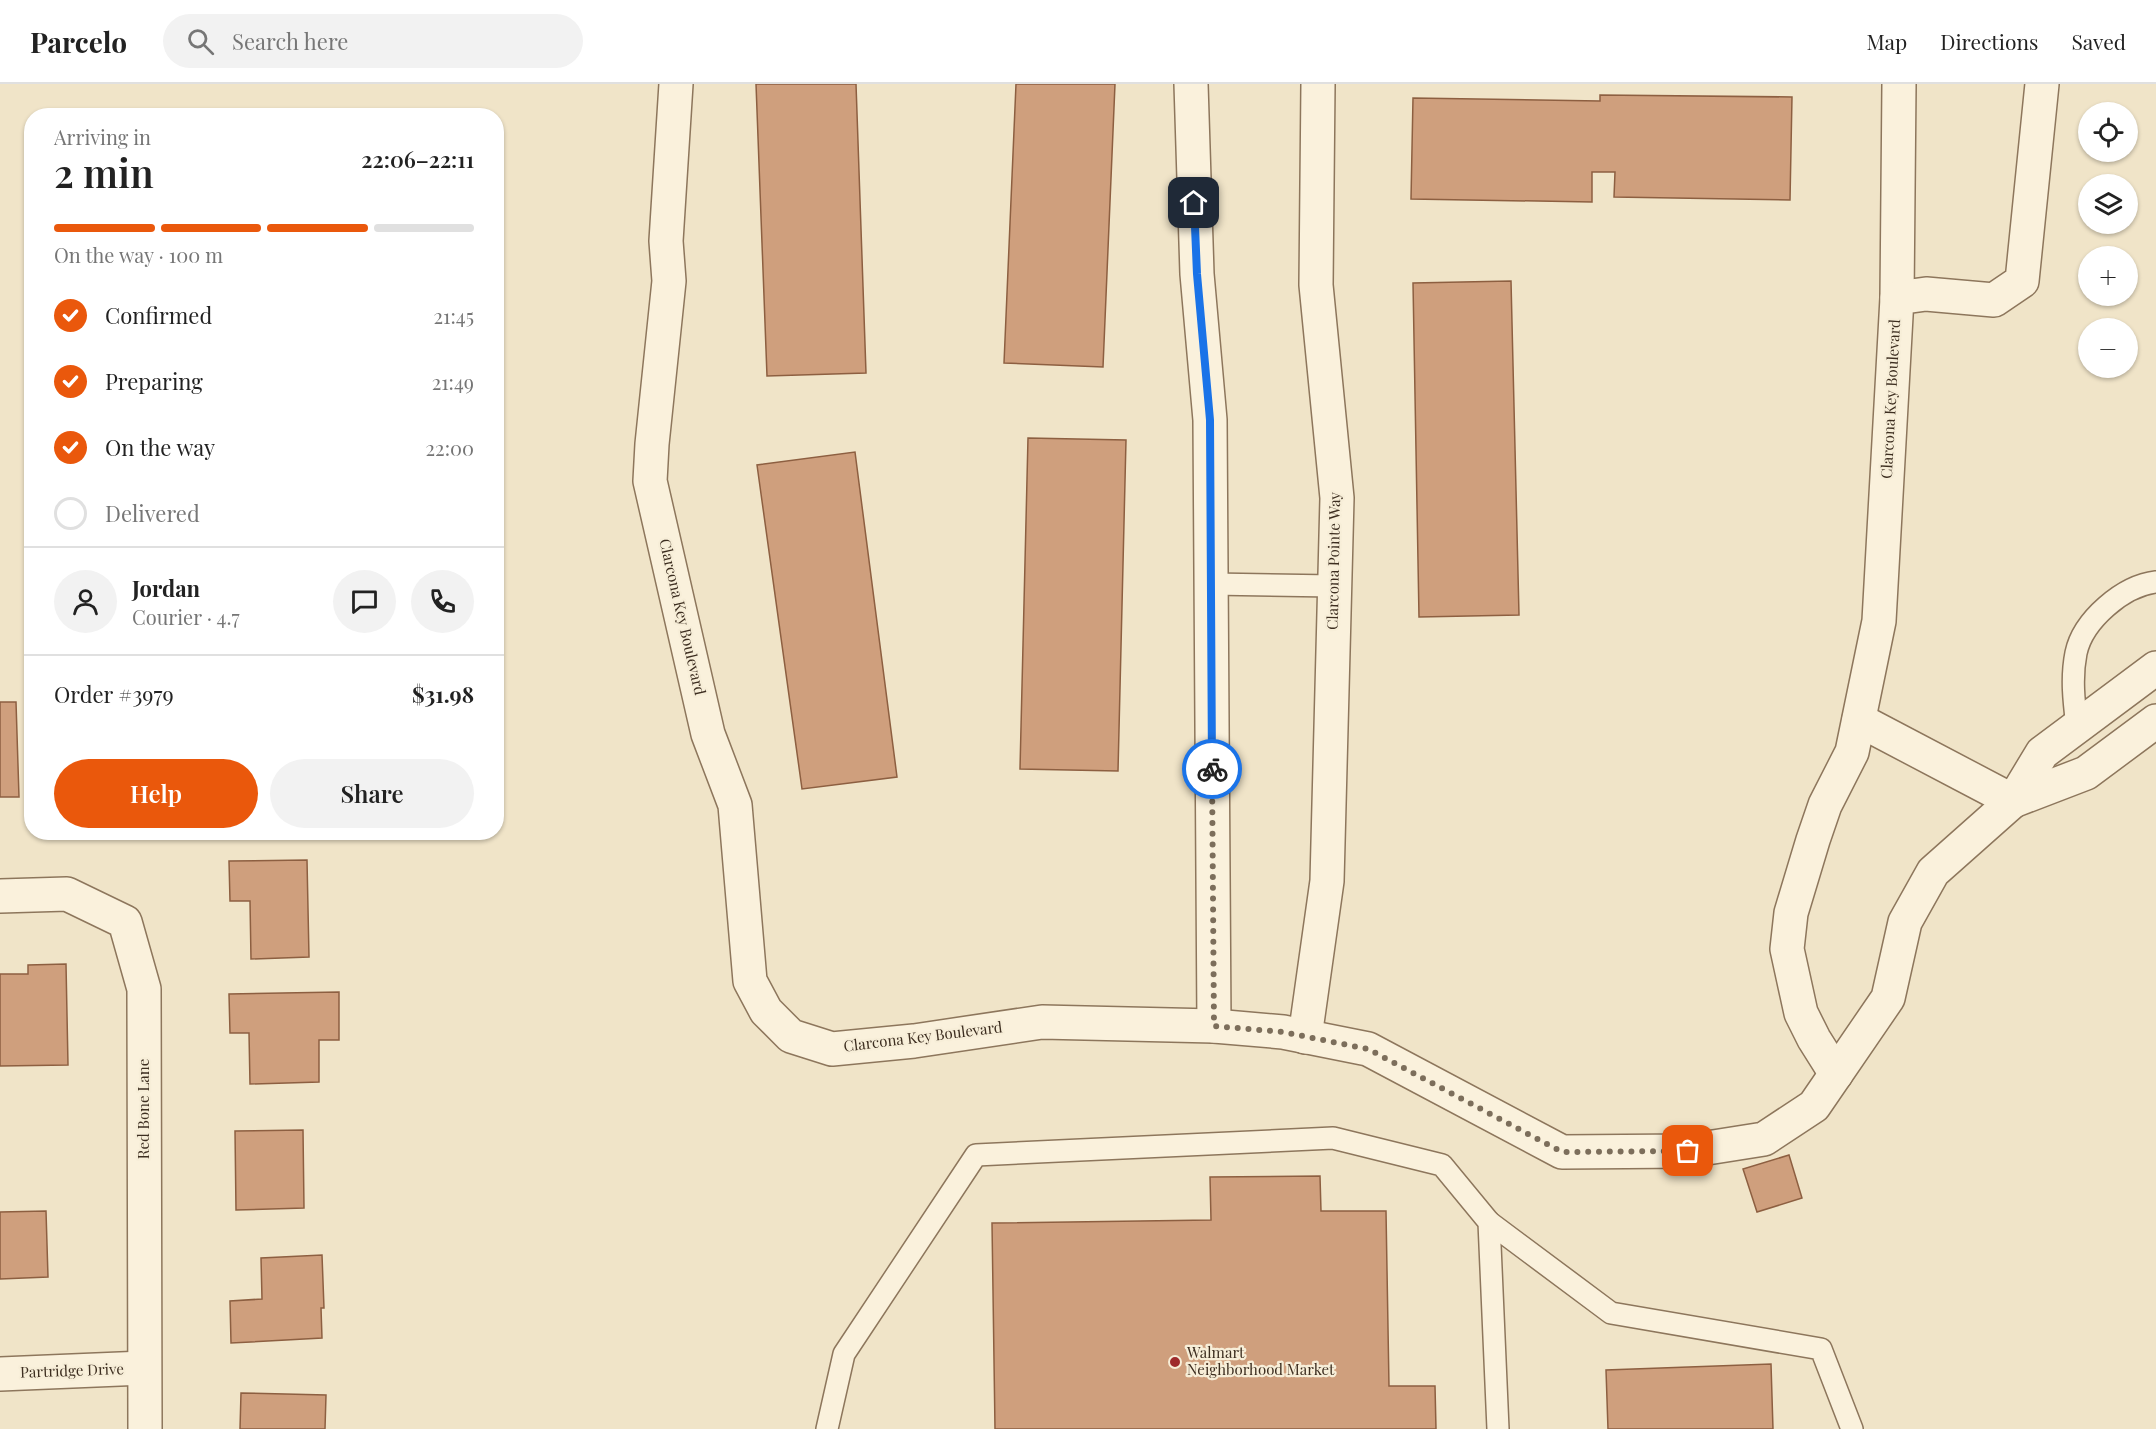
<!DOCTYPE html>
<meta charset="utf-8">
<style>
:root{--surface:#fff;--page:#f2f2f2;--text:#222;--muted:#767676;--line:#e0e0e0;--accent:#ea580c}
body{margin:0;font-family:"Playfair Display",serif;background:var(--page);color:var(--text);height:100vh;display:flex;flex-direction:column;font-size:22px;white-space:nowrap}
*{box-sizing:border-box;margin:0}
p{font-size:20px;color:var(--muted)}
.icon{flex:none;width:33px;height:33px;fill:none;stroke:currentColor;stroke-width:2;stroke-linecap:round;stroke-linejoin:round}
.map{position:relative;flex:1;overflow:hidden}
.sheet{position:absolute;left:24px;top:24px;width:480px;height:732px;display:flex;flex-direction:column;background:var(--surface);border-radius:24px;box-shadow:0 2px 4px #0004}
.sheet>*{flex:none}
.controls{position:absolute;left:2078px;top:18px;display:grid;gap:12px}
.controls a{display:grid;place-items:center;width:60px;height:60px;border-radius:50%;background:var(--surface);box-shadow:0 2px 4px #0004;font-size:30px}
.pin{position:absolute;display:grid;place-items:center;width:51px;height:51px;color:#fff;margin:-26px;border-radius:12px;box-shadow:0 3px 9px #0006}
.courier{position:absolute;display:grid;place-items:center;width:60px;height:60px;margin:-30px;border:4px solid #1a73e8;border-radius:50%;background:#fff;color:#222;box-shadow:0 2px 8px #0007}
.head em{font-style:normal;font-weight:600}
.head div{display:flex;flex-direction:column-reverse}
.head{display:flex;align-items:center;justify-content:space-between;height:102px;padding:0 30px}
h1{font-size:39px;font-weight:600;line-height:45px}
.bar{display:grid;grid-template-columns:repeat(4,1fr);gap:9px 6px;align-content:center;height:72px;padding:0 30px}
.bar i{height:8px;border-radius:4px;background:var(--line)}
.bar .on{background:var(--accent)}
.bar p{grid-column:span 4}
.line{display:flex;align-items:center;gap:15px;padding:0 30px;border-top:2px solid var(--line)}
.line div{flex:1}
.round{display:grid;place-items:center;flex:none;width:63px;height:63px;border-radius:32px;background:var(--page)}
ol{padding:0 30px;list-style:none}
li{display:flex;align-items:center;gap:18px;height:66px}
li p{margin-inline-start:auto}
li .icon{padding:6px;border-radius:50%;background:var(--accent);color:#fff;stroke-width:4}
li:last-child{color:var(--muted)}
li i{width:33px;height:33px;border:3px solid var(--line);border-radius:50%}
.action{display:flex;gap:12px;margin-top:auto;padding:12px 30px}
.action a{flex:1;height:69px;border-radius:36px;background:var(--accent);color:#fff;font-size:24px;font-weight:600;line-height:69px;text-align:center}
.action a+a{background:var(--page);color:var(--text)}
header{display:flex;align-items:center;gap:36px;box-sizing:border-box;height:84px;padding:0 30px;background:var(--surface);border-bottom:2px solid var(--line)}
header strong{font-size:28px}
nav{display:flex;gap:33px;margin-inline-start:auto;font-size:21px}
.search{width:420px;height:54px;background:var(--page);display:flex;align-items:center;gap:15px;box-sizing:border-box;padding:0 21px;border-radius:33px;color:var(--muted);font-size:22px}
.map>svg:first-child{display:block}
.building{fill:#cf9f7d;stroke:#8d5f41;stroke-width:1.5}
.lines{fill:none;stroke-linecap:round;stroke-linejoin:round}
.lane-casing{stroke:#8d765c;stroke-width:24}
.street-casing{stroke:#8d765c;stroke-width:36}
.lane{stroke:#faf1dc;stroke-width:21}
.street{stroke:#faf1dc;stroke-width:33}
.done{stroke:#7c6e5b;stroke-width:6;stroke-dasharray:0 10.8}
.route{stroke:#1a73e8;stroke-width:8}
.poi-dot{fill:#9e2a2b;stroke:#f7eed8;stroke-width:2}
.labels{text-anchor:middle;stroke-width:4.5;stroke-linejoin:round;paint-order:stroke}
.street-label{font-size:15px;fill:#3d2e20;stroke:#f7eed8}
.poi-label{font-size:15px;fill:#3d2e20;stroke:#f7eed8;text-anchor:start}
</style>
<header>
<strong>Parcelo</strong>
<div class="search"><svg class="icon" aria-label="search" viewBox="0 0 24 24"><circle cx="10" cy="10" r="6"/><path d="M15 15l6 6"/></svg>Search here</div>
<nav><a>Map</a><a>Directions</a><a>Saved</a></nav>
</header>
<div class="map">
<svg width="2156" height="1345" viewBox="0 0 2156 1345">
<rect width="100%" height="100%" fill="#f0e4c8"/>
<g class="building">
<polygon points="756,0 856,0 866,289 767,292"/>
<polygon points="1016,0 1115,0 1103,283 1004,279"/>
<polygon points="1600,11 1792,13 1790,116 1614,113 1615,88 1592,88 1592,118 1411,115 1413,14 1600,17"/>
<polygon points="1511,197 1519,531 1419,533 1413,199"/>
<polygon points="1028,354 1126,356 1118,687 1020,685"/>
<polygon points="855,368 897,693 802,705 757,381"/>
<polygon points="0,618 16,618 19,713 0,713"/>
<polygon points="307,776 309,873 251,875 250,817 230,817 229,777"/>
<polygon points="66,880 68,981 0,982 0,890 28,890 28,881"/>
<polygon points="339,908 339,956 319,956 319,998 250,1000 249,949 230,949 229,910"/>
<polygon points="303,1046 304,1124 236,1126 235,1047"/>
<polygon points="1789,1071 1802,1114 1757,1128 1743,1085"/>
<polygon points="1320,1092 1321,1127 1386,1127 1389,1302 1435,1302 1436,1345 995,1345 992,1139 1211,1136 1210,1093"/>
<polygon points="46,1127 48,1193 0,1195 0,1128"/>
<polygon points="322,1171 324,1224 321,1224 322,1254 231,1259 230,1217 262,1215 261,1174"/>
<polygon points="1771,1280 1773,1345 1608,1345 1606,1286"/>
<polygon points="241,1309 326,1311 325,1345 240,1345"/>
</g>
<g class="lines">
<g class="lane-casing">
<g id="lane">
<polyline points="1211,500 1334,502"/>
<path d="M2077,643C2074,618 2071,594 2076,569C2083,536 2123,502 2156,498"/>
<polyline points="1489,1138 1611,1229 1821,1265 1852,1345"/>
<polyline points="827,1345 844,1270 976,1071 1333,1054 1442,1081 1489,1138 1498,1345"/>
</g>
</g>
<g class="street-casing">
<g id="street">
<polyline points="676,0 666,157 669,197 652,360 650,397 708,650 735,721 750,897 766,927 791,952 832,965 914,957 1042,938 1214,942 1283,948 1368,965 1562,1068 1688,1067 1764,1055 1814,1022 1888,914 1905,838 1933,788 2013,717 2042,669 2156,584"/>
<polyline points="1191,0 1197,190 1210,336 1214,942"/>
<polyline points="1897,214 1899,0"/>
<polyline points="1859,636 2013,717 2086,689 2156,637"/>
<polyline points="0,812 67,810 125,838 144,905 145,1345"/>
<polyline points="1305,953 1327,797 1337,414 1316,201 1318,0"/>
<polyline points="1836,990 1814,955 1801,929 1787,865 1791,829 1813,756 1825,721 1852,668 1879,537 1897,214 1926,210 1994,216 2022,197 2042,0"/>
<polyline points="0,1290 144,1284"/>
</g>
</g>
<use href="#lane" class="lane"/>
<use href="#street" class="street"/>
</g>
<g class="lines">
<polyline class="done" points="1212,685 1214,942 1283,948 1368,965 1562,1068 1688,1067"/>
<polyline class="route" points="1194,119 1197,190 1210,336 1212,685"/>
</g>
<circle class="poi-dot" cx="1175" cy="1278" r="6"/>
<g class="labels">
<g class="street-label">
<text transform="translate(1891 315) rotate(-87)" y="5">Clarcona Key Boulevard</text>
<text transform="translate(1334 477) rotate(-89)" y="5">Clarcona Pointe Way</text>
<text transform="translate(682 533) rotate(77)" y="5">Clarcona Key Boulevard</text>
<text transform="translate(923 953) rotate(-7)" y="5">Clarcona Key Boulevard</text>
<text transform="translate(144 1025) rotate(-90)" y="5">Red Bone Lane</text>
<text transform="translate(72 1287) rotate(-2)" y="5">Partridge Drive</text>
</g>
<g class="poi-label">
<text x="1187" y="1274">Walmart<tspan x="1187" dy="17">Neighborhood Market</tspan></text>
</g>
</g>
</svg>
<div class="controls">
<a><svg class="icon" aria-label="locate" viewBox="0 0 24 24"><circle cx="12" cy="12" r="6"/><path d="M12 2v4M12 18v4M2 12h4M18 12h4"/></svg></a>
<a><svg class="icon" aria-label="layers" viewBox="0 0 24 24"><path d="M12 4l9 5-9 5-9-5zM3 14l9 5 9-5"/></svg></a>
<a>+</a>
<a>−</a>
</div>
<div class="pin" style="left:1688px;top:1067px;background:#ea580c"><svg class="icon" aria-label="bag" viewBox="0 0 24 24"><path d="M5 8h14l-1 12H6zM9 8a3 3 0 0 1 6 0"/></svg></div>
<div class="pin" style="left:1194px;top:119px;background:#1f2937"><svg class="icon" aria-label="home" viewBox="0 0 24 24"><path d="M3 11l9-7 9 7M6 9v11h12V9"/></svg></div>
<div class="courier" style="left:1212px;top:685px"><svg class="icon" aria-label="bike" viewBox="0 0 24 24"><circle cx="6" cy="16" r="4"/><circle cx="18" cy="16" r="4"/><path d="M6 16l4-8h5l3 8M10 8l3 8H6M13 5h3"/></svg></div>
<section class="sheet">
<div class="head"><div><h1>2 min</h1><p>Arriving in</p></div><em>22:06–22:11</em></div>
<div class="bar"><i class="on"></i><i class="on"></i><i class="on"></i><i></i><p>On the way · 100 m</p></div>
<ol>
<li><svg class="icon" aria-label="check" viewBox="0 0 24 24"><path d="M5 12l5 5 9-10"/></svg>Confirmed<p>21:45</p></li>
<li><svg class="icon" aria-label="check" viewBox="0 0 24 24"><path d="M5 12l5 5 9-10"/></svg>Preparing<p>21:49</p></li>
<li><svg class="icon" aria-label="check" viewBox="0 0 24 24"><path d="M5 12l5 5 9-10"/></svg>On the way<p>22:00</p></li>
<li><i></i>Delivered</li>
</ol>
<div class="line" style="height:108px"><a class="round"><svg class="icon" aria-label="person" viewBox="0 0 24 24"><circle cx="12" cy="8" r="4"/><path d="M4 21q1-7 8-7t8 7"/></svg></a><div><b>Jordan</b><p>Courier · 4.7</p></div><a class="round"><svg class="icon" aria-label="chat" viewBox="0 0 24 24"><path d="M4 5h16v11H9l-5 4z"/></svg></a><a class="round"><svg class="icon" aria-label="phone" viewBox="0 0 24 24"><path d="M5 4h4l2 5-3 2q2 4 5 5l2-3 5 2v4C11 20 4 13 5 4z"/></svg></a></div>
<div class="line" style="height:78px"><div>Order #3979</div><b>$31.98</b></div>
<div class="action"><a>Help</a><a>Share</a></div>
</section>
</div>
